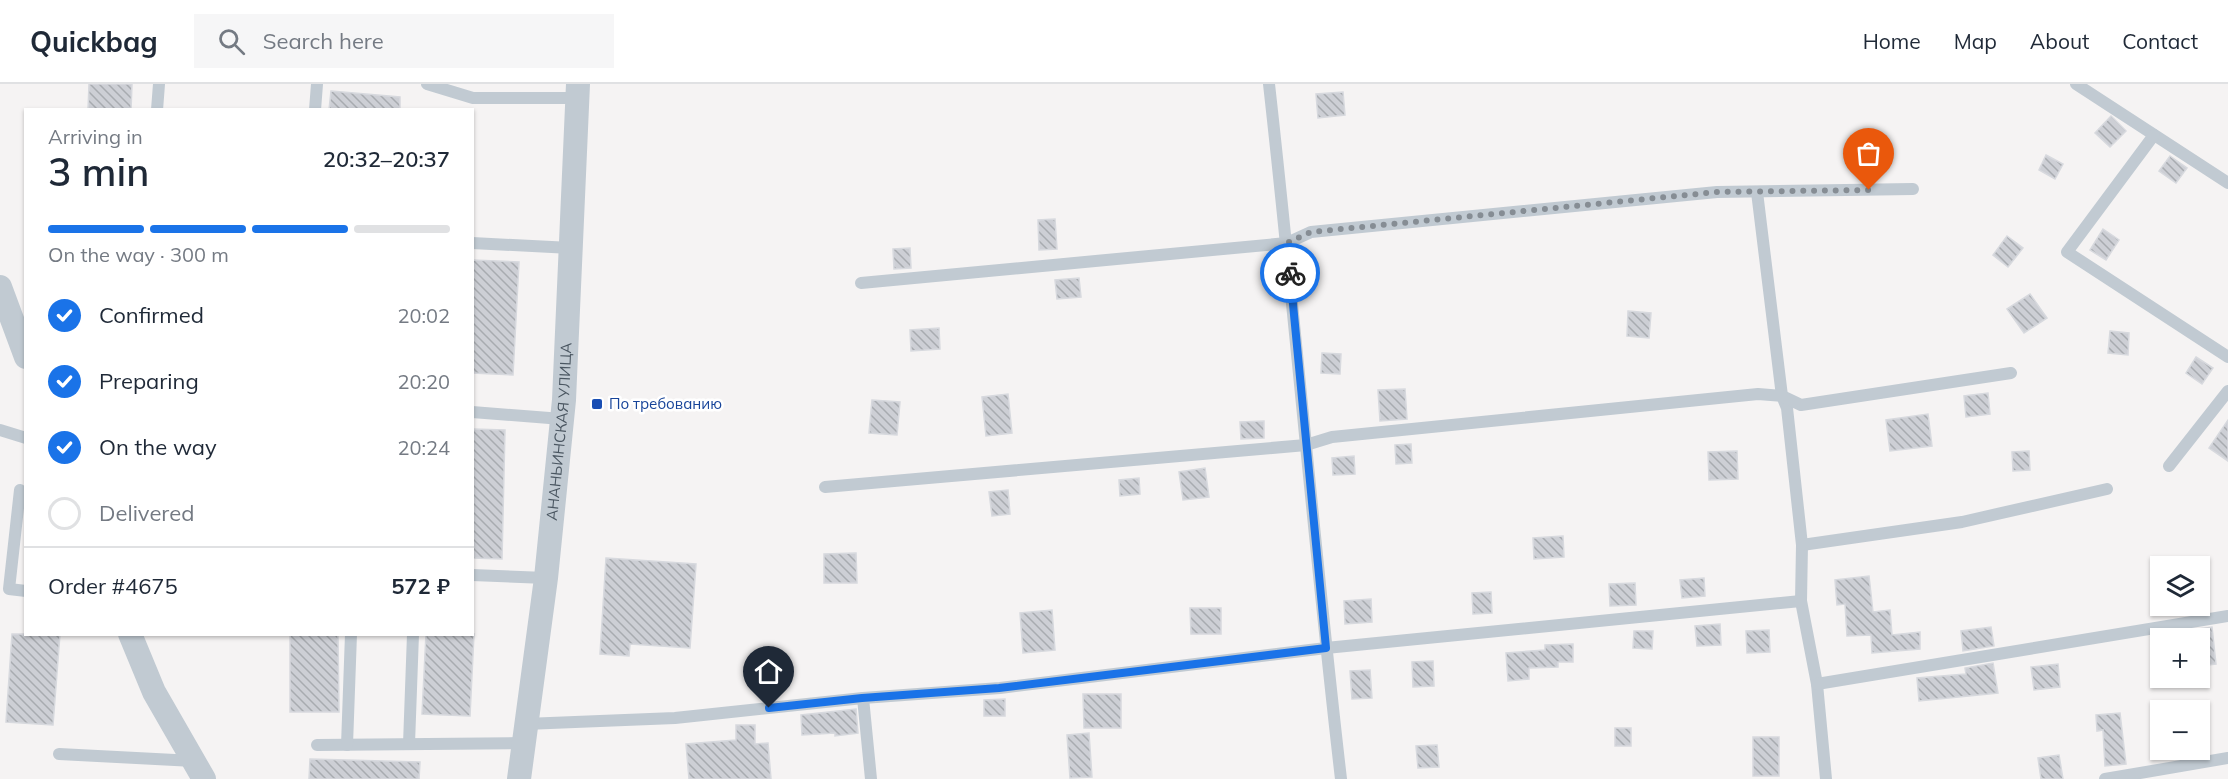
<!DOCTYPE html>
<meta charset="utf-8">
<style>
:root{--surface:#fff;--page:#f6f6f7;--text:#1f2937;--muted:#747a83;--line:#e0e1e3;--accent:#1a73e8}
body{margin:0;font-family:Mulish,sans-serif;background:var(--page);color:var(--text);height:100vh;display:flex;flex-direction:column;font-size:22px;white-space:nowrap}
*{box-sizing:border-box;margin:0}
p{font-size:20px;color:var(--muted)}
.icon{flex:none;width:33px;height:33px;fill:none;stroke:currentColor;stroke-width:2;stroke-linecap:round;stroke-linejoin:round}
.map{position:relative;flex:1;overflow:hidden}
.sheet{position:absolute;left:24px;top:24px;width:450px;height:528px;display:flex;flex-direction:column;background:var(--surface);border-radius:0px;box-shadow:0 2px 4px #0004}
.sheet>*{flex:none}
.fabs{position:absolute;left:2150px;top:472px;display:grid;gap:12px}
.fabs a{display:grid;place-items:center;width:60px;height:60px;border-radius:0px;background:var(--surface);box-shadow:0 2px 4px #0004;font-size:30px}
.pin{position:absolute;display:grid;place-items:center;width:51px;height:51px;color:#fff;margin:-62px -26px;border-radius:50% 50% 50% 0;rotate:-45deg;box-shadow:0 0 6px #0007}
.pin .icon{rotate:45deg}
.courier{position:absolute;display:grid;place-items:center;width:60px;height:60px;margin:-30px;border:4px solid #1a73e8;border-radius:50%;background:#fff;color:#222;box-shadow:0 2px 8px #0007}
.head em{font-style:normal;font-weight:600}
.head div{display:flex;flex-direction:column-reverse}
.head{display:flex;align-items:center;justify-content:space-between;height:102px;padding:0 24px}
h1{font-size:39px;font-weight:600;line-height:45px}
.bar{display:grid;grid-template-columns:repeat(4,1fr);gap:9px 6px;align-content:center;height:72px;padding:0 24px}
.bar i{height:8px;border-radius:4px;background:var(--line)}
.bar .selected{background:var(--accent)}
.bar p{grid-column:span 4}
.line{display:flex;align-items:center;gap:15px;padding:0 24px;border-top:2px solid var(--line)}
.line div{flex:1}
ol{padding:0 24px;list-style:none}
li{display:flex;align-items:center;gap:18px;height:66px}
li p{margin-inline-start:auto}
li .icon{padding:6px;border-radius:50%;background:var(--accent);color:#fff;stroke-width:4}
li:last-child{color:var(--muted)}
li i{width:33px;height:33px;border:3px solid var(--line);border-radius:50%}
header{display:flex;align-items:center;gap:36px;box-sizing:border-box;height:84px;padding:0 30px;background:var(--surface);border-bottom:2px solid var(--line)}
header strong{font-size:28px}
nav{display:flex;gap:33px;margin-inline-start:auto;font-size:21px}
.search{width:420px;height:54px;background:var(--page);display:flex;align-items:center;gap:15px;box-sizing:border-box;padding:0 21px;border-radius:0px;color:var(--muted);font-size:22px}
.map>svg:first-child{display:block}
.building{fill:url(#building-back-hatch);stroke:#d7d9de;stroke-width:1.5}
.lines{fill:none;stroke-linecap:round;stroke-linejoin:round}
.lane{stroke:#c1cad2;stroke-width:12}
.street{stroke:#c1cad2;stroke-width:24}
.done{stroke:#868d94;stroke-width:6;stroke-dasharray:0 10.8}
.route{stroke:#1a73e8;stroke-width:8}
.transit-dot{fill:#1a4fb4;stroke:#fff;stroke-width:2}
.labels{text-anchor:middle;stroke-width:5;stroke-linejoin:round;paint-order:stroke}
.transit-label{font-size:15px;fill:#164399;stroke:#fff;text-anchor:start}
.street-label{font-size:15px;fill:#4a5661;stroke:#fff}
</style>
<header>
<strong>Quickbag</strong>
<div class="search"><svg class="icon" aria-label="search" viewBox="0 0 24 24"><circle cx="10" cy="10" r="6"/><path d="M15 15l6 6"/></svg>Search here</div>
<nav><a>Home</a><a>Map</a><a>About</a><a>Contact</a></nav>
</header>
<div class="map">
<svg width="2228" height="695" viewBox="0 0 2228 695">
<defs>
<pattern id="building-back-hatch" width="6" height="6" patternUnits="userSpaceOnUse" patternTransform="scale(1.5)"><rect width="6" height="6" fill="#cdcfd5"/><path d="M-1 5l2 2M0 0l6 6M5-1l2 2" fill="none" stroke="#a8abb0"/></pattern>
</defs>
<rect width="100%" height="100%" fill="#f5f3f3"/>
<g class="building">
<polygon points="89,0 132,0 131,26 88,26"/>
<polygon points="331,7 400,13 400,26 329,26"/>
<polygon points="1343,8 1345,31 1318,34 1316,10"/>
<polygon points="2111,32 2126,47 2110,63 2095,49"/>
<polygon points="2046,71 2063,80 2055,95 2039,86"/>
<polygon points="2170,72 2187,84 2176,99 2159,87"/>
<polygon points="1055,135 1057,165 1039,166 1038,136"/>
<polygon points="2103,145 2119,156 2106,176 2090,166"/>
<polygon points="2007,152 2023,164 2008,183 1993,171"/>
<polygon points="910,164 911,184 894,185 893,165"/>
<polygon points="472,176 519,178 513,291 472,289"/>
<polygon points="1079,194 1081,213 1057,215 1055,196"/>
<polygon points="2030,210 2047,234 2024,249 2007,225"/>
<polygon points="1628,227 1651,229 1649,254 1627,252"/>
<polygon points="939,244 940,265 911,267 910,246"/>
<polygon points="2110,247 2129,249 2128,271 2108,269"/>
<polygon points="1322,269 1341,270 1340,290 1321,289"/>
<polygon points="2196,273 2213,284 2202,300 2186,289"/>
<polygon points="1405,305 1407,335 1380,337 1378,306"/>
<polygon points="1988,309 1990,330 1966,333 1964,312"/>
<polygon points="1008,310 1012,349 986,352 982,313"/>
<polygon points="872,316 900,318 897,351 869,349"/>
<polygon points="1928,330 1932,362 1890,367 1886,336"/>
<polygon points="2228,336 2228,377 2209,364"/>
<polygon points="1264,337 1264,354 1241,355 1240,338"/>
<polygon points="472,345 505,346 502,475 472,474"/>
<polygon points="1411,360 1412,379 1396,380 1395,361"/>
<polygon points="1737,367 1738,395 1709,396 1708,368"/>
<polygon points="2029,367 2030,386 2013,387 2012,368"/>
<polygon points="1354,372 1355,390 1333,391 1332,374"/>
<polygon points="1205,384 1209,413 1183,416 1179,388"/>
<polygon points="1139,394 1140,410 1120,412 1119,396"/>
<polygon points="1008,406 1010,430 992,432 989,408"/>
<polygon points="1563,452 1564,473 1534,475 1533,454"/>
<polygon points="856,469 857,499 824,499 824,470"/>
<polygon points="606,474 696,480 690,564 630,560 629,572 600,570"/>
<polygon points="1869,492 1873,528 1890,526 1892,551 1920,548 1920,565 1872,569 1871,551 1847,552 1845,520 1837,521 1835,496"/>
<polygon points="1704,494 1705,512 1682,514 1680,496"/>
<polygon points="1635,499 1636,521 1610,522 1609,500"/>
<polygon points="1491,508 1492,529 1473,530 1472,509"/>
<polygon points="1371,515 1372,538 1345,540 1344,517"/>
<polygon points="1190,524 1221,524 1221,550 1191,550"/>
<polygon points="1052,526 1055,566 1023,569 1020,529"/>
<polygon points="1720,540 1721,561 1697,562 1695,542"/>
<polygon points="1991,543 1994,562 1963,567 1961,547"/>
<polygon points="2212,543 2216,580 2199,582 2199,545"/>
<polygon points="1769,546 1770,568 1747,569 1746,547"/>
<polygon points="1634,547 1653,547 1652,565 1633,564"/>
<polygon points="12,550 60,550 53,641 6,638"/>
<polygon points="290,550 338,550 339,628 290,628"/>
<polygon points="426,550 474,550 470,632 422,630"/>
<polygon points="1573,560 1573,578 1558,578 1558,583 1529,584 1529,595 1508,597 1506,569 1545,566 1545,561"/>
<polygon points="1433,577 1434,602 1413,603 1412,578"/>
<polygon points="1993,579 1998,609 1919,617 1917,594 1966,590 1965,584"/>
<polygon points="2058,580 2060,603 2034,606 2031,583"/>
<polygon points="1370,586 1372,614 1352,615 1350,587"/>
<polygon points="1083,610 1121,610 1121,644 1084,644"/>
<polygon points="1005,615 1005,632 984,632 984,616"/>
<polygon points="856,625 858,649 835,652 835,649 802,651 801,631"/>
<polygon points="2120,629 2126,680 2105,682 2103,646 2097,647 2096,631"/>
<polygon points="736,641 755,641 755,660 768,659 771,695 689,695 686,660 736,656"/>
<rect x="1615" y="644" width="16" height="18"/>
<polygon points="1089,649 1092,693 1070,694 1067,651"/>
<rect x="1753" y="653" width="26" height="39"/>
<polygon points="1437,661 1439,683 1418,684 1416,662"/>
<polygon points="2059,671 2063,695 2041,695 2038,674"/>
<polygon points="310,675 420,678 419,695 309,695"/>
</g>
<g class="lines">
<g class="lane">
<polyline points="427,0 473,14 578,14"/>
<path d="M1269,0C1295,231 1314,464 1341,695"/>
<polyline points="2076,0 2228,99"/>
<polyline points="157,26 159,0"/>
<polyline points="315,26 317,0"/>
<polyline points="2154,51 2067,168 2228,273"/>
<polyline points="1757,108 1782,312 1787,324 1802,461 1801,517 1817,600 1826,695"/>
<polyline points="472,159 571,164"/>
<polyline points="861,199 1287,159 1311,148 1717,108 1913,105"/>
<polyline points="472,328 562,335"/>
<polyline points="0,346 26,354"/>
<polyline points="2169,382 2228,307"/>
<polyline points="825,403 1306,361 1332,353 1758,310 1782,312 1801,321 2011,289"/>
<polyline points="20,406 9,505 26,507"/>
<polyline points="1802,461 1962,438 2107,405"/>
<polyline points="472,491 546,494"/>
<polyline points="1817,600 2228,532"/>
<polyline points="863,614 871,695"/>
<polyline points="525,640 675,634 863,614 1000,604 1326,564 1801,517"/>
<polyline points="409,660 413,550"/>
<polyline points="317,661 523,659"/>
<polyline points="347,661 351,550"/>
<polyline points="59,670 194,677"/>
<polyline points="2105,695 2228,674"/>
</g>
<g class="street">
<polyline points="0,203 26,273"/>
<polyline points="130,550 154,608 204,695"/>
<path id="s1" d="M519,695L546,494L564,316L578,0"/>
</g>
</g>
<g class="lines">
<polyline class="done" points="1290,189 1287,159 1311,148 1717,108 1869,106"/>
<polyline class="route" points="769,624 862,614 999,604 1326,564 1290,189"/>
</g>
<rect class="transit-dot" x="591" y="314" width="12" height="12" rx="3"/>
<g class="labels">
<g class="transit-label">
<text x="609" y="325">По требованию</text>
</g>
<g class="street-label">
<text dy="5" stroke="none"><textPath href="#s1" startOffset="350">АНАНЬИНСКАЯ УЛИЦА</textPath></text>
</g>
</g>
</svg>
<div class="fabs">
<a><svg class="icon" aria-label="layers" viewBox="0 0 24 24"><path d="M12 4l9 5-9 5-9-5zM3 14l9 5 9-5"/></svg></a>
<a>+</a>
<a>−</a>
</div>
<div class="pin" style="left:1869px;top:106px;background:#ea580c"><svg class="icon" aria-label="bag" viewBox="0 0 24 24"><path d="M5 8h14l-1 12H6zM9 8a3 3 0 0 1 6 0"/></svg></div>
<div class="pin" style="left:769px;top:624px;background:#1f2937"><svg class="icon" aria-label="home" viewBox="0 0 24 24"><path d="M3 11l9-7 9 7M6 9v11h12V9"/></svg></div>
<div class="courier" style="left:1290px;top:189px"><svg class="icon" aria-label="bike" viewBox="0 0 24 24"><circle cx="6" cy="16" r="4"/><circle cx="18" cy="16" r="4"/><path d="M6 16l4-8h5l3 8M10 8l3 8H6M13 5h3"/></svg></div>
<section class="sheet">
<div class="head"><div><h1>3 min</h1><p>Arriving in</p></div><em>20:32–20:37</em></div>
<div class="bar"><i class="selected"></i><i class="selected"></i><i class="selected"></i><i></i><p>On the way · 300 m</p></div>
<ol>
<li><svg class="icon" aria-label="check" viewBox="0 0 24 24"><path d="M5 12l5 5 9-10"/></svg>Confirmed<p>20:02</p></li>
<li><svg class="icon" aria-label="check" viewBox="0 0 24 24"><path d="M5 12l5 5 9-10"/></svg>Preparing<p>20:20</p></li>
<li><svg class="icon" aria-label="check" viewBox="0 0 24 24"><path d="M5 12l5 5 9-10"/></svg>On the way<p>20:24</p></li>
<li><i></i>Delivered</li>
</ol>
<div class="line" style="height:78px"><div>Order #4675</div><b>572 ₽</b></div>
</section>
</div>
